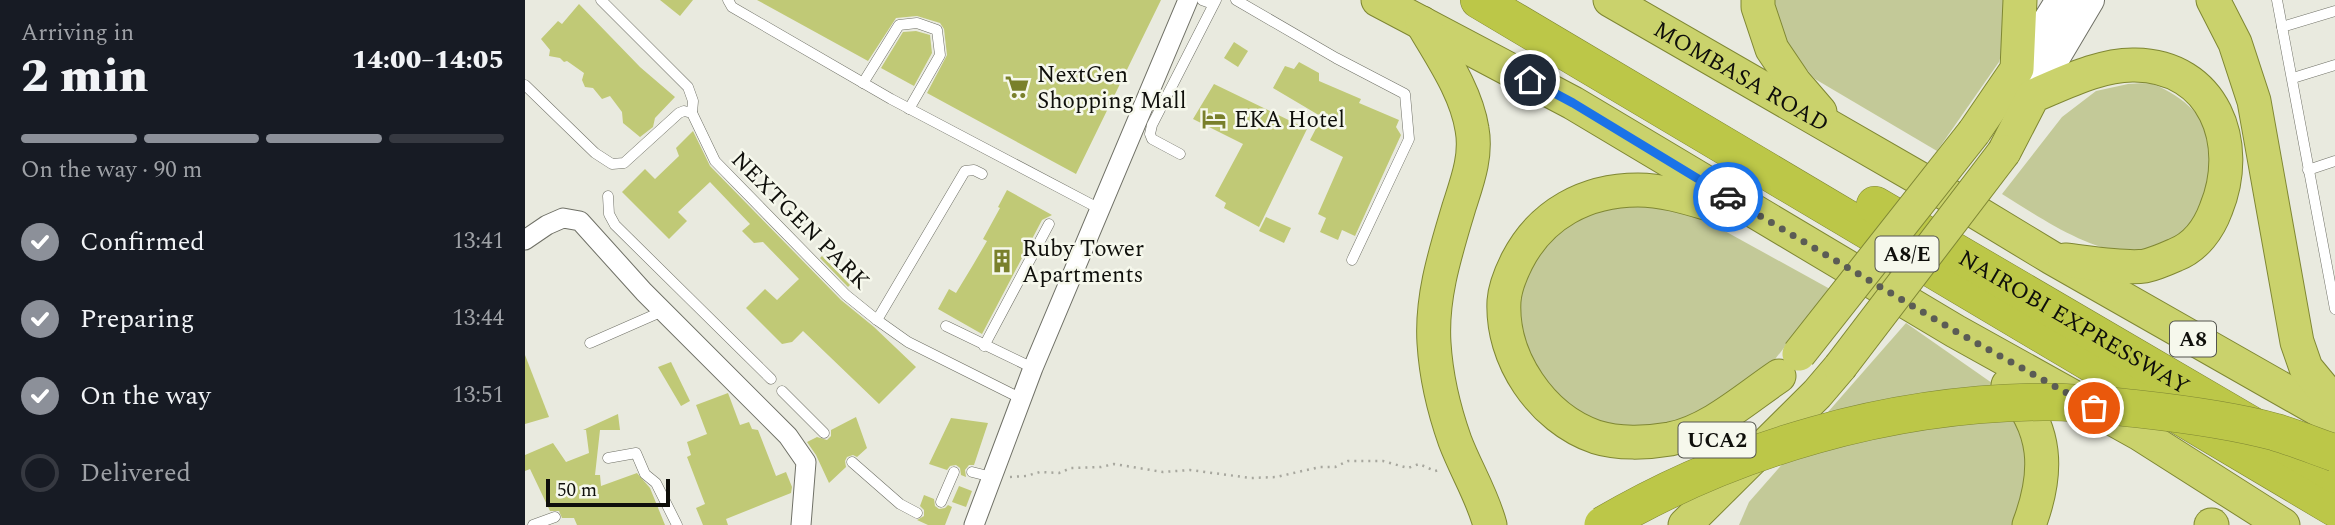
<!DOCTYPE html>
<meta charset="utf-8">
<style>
:root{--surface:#171b24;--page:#20242c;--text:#f1f3f6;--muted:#9ea1a6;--line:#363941;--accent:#8c9099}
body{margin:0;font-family:Spectral,serif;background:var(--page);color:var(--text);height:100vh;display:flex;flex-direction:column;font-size:26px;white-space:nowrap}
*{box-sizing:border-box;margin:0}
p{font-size:23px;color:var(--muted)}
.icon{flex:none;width:38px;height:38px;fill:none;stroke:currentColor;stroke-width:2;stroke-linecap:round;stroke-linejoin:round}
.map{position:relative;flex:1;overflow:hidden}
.details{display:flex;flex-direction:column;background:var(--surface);width:525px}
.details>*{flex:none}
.scale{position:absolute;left:21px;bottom:18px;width:124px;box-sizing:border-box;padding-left:7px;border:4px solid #0f0f0b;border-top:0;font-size:19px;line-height:24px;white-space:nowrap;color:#0f0f0b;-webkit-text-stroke:5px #f6f8ec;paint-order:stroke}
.pin{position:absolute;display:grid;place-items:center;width:60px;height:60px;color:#fff;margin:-30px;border:4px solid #fff;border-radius:50%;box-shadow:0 2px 7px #0007}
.courier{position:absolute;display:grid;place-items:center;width:70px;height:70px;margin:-35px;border:5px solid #1a73e8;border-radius:50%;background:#fff;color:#222;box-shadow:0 2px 9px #0007}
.head em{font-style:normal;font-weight:800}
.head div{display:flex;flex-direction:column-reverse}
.head{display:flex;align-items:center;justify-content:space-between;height:119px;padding:0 21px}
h1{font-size:46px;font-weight:800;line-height:52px}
.bar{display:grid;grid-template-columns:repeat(4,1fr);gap:10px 7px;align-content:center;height:84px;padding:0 21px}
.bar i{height:9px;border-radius:5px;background:var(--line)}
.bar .selected{background:var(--accent)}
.bar p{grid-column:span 4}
ol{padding:0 21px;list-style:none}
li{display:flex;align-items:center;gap:21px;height:77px}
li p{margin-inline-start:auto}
li .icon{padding:7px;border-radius:50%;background:var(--accent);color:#fff;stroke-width:4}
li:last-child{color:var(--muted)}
li i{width:38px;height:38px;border:4px solid var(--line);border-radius:50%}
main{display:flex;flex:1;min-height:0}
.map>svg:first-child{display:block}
.green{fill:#c3c998}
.building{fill:#c0c976}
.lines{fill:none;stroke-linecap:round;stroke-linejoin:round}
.service-casing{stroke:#6f7066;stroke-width:11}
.minor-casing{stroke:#6f7066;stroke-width:21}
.secondary-casing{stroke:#6f7066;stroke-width:30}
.trunk-casing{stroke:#7f8733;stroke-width:35}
.motorway-casing{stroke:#7f8733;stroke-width:38}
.path{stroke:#a7a79e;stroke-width:2.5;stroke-dasharray:2 5;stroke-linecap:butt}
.service{stroke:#fff;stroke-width:10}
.minor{stroke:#fff;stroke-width:19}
.secondary{stroke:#fff;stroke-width:28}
.trunk{stroke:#cad26c;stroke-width:33}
.motorway{stroke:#bcc748;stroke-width:37}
.trunk-bridge-casing{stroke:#7f8733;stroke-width:35;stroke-linecap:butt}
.motorway-bridge-casing{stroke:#7f8733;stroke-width:38;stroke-linecap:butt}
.trunk-bridge{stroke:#cad26c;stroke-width:33}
.motorway-bridge{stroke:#bcc748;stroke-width:37}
.done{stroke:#5b5c55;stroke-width:7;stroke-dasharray:0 12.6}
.route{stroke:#1a73e8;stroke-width:9}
.labels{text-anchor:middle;stroke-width:5;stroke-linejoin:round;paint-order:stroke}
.shield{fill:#f6f8ec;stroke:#54554e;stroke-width:2}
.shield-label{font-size:21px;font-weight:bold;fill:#0f0f0b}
.poi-label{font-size:23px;fill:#0f0f0b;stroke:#f6f8ec;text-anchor:start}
.street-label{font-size:23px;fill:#0f0f0b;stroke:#f6f8ec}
</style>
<main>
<section class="details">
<div class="head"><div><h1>2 min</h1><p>Arriving in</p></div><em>14:00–14:05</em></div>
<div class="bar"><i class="selected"></i><i class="selected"></i><i class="selected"></i><i></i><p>On the way · 90 m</p></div>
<ol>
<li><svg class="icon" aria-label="check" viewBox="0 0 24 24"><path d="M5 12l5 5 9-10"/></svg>Confirmed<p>13:41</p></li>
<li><svg class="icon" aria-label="check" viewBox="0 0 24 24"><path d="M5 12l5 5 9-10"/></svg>Preparing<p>13:44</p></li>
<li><svg class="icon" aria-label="check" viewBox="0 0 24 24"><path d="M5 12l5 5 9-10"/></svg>On the way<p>13:51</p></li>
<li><i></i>Delivered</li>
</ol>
</section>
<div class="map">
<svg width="1810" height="525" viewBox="0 0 1810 525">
<rect width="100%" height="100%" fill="#e9eadf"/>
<g class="green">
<polygon points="1248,0 1482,0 1484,24 1474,62 1412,151 1290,79 1263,48"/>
<path d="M1603,84C1612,84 1622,82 1630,85C1656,95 1686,120 1688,150C1688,161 1682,199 1677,208C1664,233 1632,257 1603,253C1557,247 1516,218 1477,194L1537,117L1571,91Z"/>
<polygon points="1076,204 1158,208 1305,289 1240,372 1145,433 1066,427 1009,377 990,312 999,270 1019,240"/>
<polygon points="1381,323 1467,383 1500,425 1508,473 1492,525 1214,525 1224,502"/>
</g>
<g class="building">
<polygon points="135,0 168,0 155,16"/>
<polygon points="232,0 636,0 551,174 402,93 422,55 419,29 415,23 392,16 371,18 343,61"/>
<polygon points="54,4 115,67 150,97 130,118 128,127 115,137 98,123 97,112 85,96 77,99 68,88 60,87 57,80 59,73 42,61 39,62 35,58 24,56 25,50 16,39 33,21 37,24"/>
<polygon points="391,31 405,35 407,53 389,86 356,68 378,32"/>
<polygon points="709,42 723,51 713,67 699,58"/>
<polygon points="774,62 794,73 794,81 836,99 834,103 874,120 871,127 876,135 830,236 817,230 813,240 795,232 801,218 793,214 818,157 785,140 797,117 748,88 760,66 769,69"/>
<polygon points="689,84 782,129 734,227 699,208 701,203 690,196 718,144 668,119"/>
<polygon points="168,131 185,166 316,300 349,327 391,367 354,404 278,331 267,342 257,344 221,308 240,289 252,300 274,279 238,242 229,243 217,231 225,224 185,182 153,212 162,221 144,239 97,192 120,169 130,179 154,156 151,148"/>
<polygon points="482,190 527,215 517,220 457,334 413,309 424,289 431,293 448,265 462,241 458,239 475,208 473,207"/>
<polygon points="741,217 766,228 759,243 734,231"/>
<polygon points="297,256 325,285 323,287 295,258"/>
<polygon points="0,355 24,417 0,424"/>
<polygon points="146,362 165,401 156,406 133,367"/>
<polygon points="203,393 215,425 224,422 227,429 233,430 251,476 261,472 267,487 266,493 201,519 203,525 178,525 171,508 180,504 162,457 166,455 162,442 182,434 171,405"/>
<polygon points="93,414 95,430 75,430 70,475 75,475 76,486 112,473 125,488 140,525 52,525 49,518 37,518 34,511 25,511 5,469 0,471 0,455 28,443 41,462 64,453 61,430 58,430"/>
<polygon points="331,417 342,448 332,457 328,455 322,457 320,461 321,467 304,483 291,455 282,442 292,437 302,440 306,436 306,430"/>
<polygon points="426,418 463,423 449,465 444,465 440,470 441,477 436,475 435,468 431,465 425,466 422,470 404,464"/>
<polygon points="434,486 447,491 441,507 427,502"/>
<polygon points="399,495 409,499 410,506 414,509 420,508 423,505 427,507 420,525 403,525 392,520 399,516 399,510 395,506"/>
</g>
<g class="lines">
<g class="service-casing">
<g id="service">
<polyline points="76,0 163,87 168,101 167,113"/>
<polyline points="203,0 207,7 366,99 575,209"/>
<polyline points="677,0 688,4"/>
<polyline points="711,0 811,58 880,94 884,139 827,260"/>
<polyline points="1752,0 1810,309"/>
<polyline points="1757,27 1810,11"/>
<polyline points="1768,78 1810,65"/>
<polyline points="338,83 374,25 392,23 412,30 415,55 384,109"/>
<polyline points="0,85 70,153 87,164 99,163 154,113 159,111 167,113 190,161 321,295 352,320 383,342 497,399"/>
<polyline points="655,154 627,139 625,134 627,125 691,0"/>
<polyline points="1783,170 1810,161"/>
<polyline points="83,196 84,214 90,225 246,379"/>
<polyline points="352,320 440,171 449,170 457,174"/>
<polyline points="421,326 508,368"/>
<polyline points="65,343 138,311"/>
<polyline points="459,346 524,224"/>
<polyline points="257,391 299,433"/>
<polyline points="83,458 111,453 120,474 131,483 152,525"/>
<polyline points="327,462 375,504 392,513"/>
<polyline points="447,472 467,477"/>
<polyline points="416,502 429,472"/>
<polyline points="8,525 30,517"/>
</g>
</g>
<g class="minor-casing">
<g id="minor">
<polyline points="0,240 22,225 38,218 55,221 119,292 263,436 281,462 276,525"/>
<polyline points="449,525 508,368 663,0"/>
</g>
</g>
<g class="secondary-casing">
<g id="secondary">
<polyline points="1492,69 1535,0"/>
<polyline points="1508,96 1565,0"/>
</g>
</g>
<g class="trunk-casing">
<g id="trunk">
<polyline points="853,0 1048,103 1430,331 1615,434 1758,525"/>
<path id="s1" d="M1085,0L1418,192L1527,258L1810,419"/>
<polyline points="1233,0 1233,7 1247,49 1270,83 1295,112"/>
<polyline points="1688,0 1710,43 1729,101 1772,342 1781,368 1810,403"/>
<path d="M897,23C916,56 941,91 947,129C952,156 942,182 934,207C921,251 906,296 909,343C911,376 919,410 930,441C941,470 957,495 965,525"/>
<polyline points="1449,132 1492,69 1495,0"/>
<path d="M1479,152L1508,96C1539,83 1576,64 1610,65C1689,66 1718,143 1691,209C1684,228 1671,247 1650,255C1641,259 1629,264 1620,266C1600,269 1560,262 1540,260"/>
<path d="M1201,209C1172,201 1143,190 1113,190C1061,190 1016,214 992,261C986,273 980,287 979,301C976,358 1016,418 1071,437C1093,444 1122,443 1145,439C1185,431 1220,399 1254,376"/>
<path d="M1483,385C1523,428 1524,472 1504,525"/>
<polyline points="1160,525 1292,394 1315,367"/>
<polyline points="1686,525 1687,525"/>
</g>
</g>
<g class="motorway-casing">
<g id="motorway">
<polyline points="954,0 1810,508"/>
<path id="s2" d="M1350,205L1810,474"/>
</g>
</g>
<polyline class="path" points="485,477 501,476 515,472 534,473 546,468 576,467 589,464 638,472 665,470 726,478 751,477 795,467 810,467 823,461 858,461 883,468 894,464 910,471 914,470"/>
<use href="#service" class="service"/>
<use href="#minor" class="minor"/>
<use href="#secondary" class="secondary"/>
<use href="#trunk" class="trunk"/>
<use href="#motorway" class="motorway"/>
<g class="trunk-bridge-casing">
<g id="trunk-bridge">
<polyline points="1274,354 1449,132"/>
<polyline points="1315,367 1479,152"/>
</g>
</g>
<g class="motorway-bridge-casing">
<path id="motorway-bridge" d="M1078,525C1209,448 1366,403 1518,402C1550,401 1582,406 1614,409C1659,414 1706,420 1750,432C1770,438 1790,446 1810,453"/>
</g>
<use href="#trunk-bridge" class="trunk-bridge"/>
<use href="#motorway-bridge" class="motorway-bridge"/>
</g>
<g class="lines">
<polyline class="done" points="1203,197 1430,331 1569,408"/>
<polyline class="route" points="1005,80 1048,103 1203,197"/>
</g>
<defs>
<g id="supermarket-bare" transform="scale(1.89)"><path d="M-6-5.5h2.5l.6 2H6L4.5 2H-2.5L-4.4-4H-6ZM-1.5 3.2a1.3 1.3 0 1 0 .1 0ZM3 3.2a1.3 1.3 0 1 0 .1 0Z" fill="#79802b" stroke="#f6f8ec" stroke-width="2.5" paint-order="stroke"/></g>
<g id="hotel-bare" transform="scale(1.89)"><path d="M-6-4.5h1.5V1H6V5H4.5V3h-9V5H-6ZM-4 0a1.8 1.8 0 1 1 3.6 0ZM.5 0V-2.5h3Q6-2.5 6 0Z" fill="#79802b" stroke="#f6f8ec" stroke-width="2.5" paint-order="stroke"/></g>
<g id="building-bare" transform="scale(1.89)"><path d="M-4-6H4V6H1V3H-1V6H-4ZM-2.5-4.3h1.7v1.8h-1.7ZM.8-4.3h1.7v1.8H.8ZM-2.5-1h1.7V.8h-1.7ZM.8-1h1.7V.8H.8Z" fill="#79802b" stroke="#f6f8ec" stroke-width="2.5" paint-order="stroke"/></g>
</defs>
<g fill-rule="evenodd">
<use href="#supermarket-bare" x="492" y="87"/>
<use href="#hotel-bare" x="689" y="119"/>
<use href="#building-bare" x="477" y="261"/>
</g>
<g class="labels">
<g class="shield">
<rect x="1350.5" y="236.5" width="63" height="35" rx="5"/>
<rect x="1645" y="321.5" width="46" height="35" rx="5"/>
<rect x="1153.5" y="422.5" width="77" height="35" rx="5"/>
</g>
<g class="shield-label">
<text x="1382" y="261">A8/E</text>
<text x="1668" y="346">A8</text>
<text x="1192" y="447">UCA2</text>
</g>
<g class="poi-label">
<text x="512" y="82">NextGen<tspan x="512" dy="26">Shopping Mall</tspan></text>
<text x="709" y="127">EKA Hotel</text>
<text x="497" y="256">Ruby Tower<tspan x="497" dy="26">Apartments</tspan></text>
</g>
<g class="street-label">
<text dy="8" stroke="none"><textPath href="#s1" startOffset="152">MOMBASA ROAD</textPath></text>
<text transform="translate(276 220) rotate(45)" y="8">NEXTGEN PARK</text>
<text dy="8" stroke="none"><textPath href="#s2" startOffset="231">NAIROBI EXPRESSWAY</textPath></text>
</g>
</g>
</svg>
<div class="scale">50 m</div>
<div class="pin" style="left:1569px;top:408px;background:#ea580c"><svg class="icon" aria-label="bag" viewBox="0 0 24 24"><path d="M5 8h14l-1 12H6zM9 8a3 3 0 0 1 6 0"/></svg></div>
<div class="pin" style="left:1005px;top:80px;background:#1f2937"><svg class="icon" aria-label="home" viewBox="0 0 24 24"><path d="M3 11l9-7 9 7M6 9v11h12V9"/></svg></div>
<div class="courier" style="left:1203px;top:197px"><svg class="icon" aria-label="car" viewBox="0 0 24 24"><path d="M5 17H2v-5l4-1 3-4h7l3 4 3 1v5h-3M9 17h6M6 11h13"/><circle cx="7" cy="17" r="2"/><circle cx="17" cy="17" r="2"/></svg></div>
</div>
</main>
